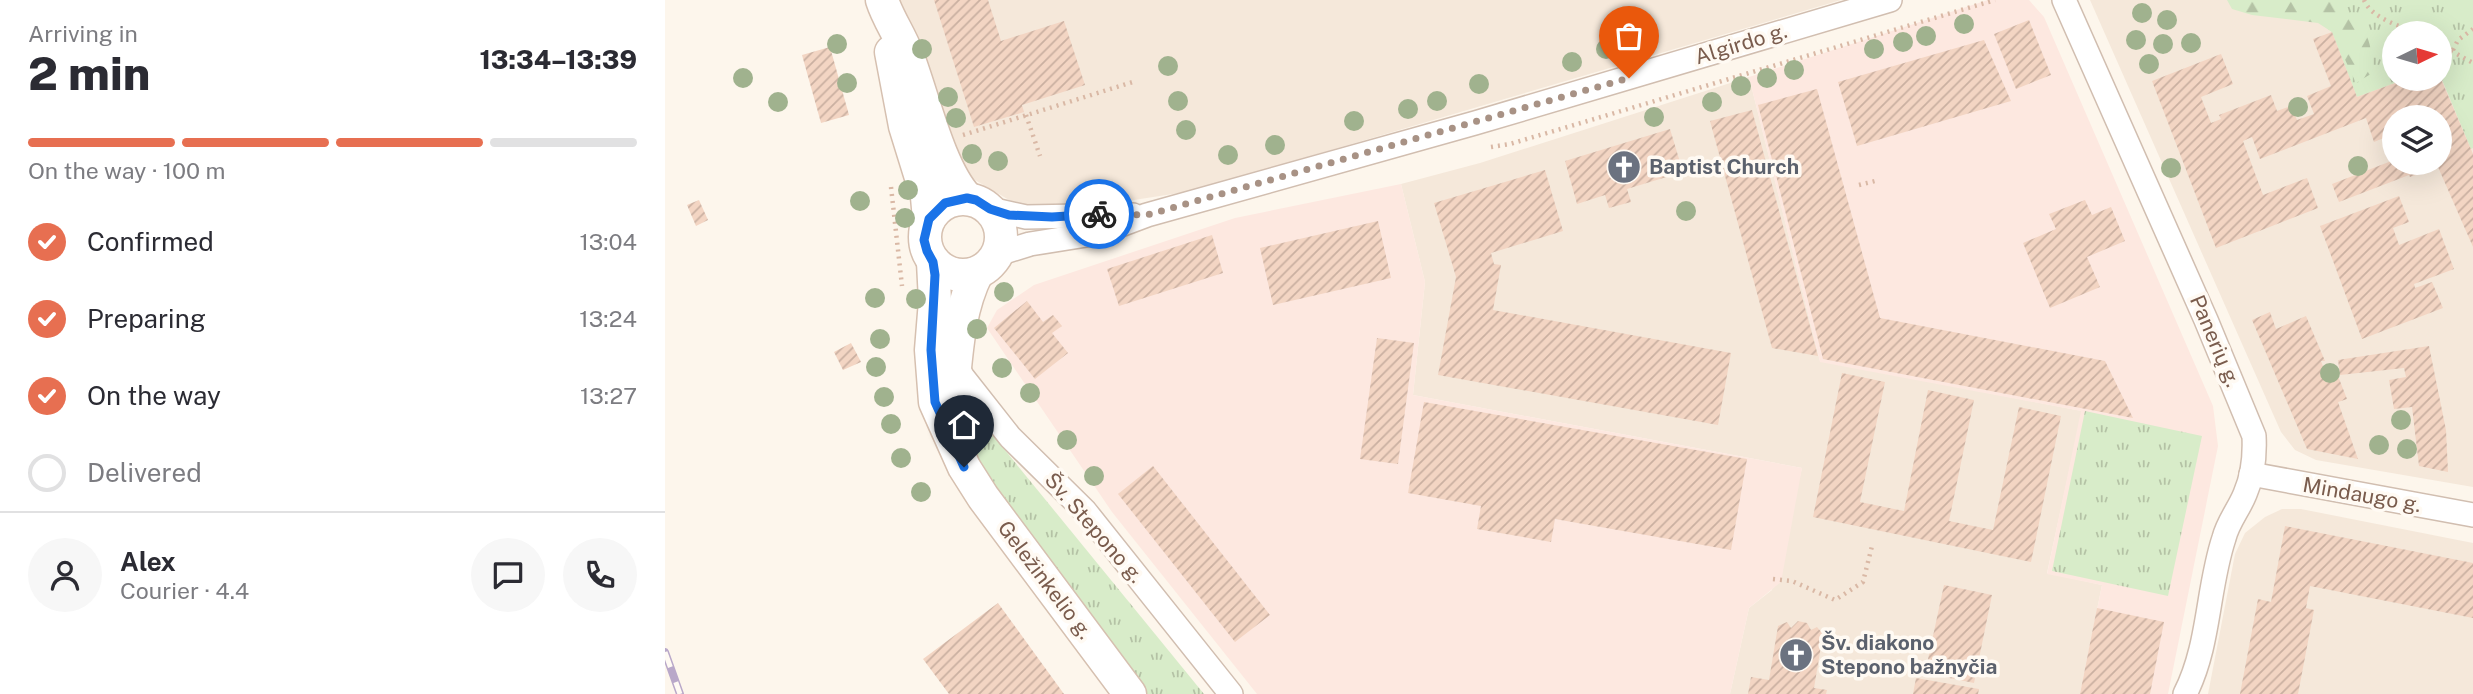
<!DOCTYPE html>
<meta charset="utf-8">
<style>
:root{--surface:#fff;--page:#f7f7f7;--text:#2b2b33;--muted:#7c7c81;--line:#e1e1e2;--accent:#e76f51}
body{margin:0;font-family:"Public Sans",sans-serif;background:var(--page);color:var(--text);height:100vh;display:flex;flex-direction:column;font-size:26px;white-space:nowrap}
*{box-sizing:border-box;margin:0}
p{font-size:23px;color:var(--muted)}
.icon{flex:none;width:38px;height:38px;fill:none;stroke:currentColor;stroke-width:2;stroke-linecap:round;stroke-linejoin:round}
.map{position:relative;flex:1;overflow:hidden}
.panel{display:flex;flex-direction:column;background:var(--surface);width:665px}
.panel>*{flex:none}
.needle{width:46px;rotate:85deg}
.fabs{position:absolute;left:1717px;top:21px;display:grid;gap:14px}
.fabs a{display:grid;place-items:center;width:70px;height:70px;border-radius:50%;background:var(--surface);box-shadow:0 7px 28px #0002;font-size:35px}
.pin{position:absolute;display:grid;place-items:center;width:60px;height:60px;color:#fff;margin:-72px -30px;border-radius:50% 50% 50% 0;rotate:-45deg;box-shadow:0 0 7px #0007}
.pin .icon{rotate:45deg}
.courier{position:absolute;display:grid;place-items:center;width:70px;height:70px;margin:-35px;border:5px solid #1a73e8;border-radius:50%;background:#fff;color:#222;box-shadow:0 2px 9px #0007}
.headline em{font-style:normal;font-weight:800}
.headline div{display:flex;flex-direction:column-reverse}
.headline{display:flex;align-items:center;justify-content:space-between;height:119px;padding:0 28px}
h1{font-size:46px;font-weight:800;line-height:52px}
.bar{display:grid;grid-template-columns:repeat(4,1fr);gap:10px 7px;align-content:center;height:84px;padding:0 28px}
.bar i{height:9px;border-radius:5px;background:var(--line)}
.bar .active{background:var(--accent)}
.bar p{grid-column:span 4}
.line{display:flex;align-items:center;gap:18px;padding:0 28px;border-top:2px solid var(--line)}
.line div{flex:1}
.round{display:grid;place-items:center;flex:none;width:74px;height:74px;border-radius:37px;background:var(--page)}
ol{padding:0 28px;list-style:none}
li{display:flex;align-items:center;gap:21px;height:77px}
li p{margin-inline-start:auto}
li .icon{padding:7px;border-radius:50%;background:var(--accent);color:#fff;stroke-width:4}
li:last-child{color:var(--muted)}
li i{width:38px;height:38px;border:4px solid var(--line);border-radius:50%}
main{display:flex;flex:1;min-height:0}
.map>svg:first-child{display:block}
.residential{fill:#f5e8da;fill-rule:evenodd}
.commercial{fill:#fde8e0}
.grass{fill:url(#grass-tufts)}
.forest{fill:url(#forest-firs)}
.building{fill:url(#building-hatch)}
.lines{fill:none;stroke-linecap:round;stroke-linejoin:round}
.street-casing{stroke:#d1beb0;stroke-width:26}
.secondary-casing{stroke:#d6c0b0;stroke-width:35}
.path{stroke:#d9b8a5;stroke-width:4.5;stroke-dasharray:2 5;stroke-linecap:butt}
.street{stroke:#fff;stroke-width:23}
.secondary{stroke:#fff;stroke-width:32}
.rail-casing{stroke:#b9a8c9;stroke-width:8}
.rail{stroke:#fffaf3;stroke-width:5;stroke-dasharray:16;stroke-linecap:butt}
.tree{fill:#a0b28e}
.done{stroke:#a89285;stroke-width:7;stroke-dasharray:0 12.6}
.route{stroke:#1a73e8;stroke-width:9}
.labels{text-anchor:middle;stroke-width:7;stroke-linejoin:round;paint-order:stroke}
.street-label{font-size:21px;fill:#7a5c4d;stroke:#fffaf3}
.worship-label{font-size:21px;font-weight:bold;fill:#5b616d;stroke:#fffaf3;text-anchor:start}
</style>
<main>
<section class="panel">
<div class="headline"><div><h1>2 min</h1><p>Arriving in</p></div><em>13:34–13:39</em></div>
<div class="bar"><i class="active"></i><i class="active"></i><i class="active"></i><i></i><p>On the way · 100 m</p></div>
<ol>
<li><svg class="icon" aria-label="check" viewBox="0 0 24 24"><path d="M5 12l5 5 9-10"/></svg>Confirmed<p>13:04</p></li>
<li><svg class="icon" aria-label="check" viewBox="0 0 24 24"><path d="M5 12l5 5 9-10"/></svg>Preparing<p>13:24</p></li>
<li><svg class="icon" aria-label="check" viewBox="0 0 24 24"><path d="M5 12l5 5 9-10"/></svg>On the way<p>13:27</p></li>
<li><i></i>Delivered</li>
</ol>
<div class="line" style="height:126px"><a class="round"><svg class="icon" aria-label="person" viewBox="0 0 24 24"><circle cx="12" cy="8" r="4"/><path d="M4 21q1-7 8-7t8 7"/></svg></a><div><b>Alex</b><p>Courier · 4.4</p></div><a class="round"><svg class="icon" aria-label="chat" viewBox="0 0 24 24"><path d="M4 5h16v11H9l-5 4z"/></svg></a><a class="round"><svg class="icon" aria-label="phone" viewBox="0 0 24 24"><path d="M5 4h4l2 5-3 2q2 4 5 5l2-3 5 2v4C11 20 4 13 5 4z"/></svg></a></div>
</section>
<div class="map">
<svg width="1808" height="694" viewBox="0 0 1808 694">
<defs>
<pattern id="grass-tufts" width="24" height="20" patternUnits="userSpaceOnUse" patternTransform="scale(1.75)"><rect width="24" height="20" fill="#d8ecc9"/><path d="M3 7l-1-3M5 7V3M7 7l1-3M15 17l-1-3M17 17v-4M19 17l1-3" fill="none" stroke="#b4c2a5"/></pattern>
<pattern id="forest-firs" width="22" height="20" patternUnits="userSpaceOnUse" patternTransform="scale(1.75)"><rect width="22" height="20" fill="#d8ecc9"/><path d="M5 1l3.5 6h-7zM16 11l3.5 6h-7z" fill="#b4c2a5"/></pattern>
<pattern id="building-hatch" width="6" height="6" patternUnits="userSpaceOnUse" patternTransform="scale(1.75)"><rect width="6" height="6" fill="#f3d5c3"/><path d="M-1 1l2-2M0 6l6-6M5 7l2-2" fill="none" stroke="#cab0a1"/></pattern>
</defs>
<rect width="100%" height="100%" fill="#fdf6ec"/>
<g class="residential">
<polygon points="229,0 1176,0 527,191 443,204 371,208 351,204 298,173"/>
<path d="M1425,0H1808V487L1651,460L1630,450L1616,432ZM1729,33H1774V79H1729ZM1729,117H1774V163H1729Z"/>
<polygon points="1084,77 1155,361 1417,411 1382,573 1437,585 1415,694 1065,694 1084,608 1107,590 1137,468 748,395 760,282 736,184 815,163"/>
<polygon points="1617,509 1636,509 1808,543 1808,694 1543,694 1570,554 1580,533 1600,517"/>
</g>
<g class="commercial">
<polygon points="1323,0 1364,0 1379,17 1548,406 1553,446 1503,694 1415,694 1437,585 1382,574 1416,411 1155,362 1084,77"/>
<polygon points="736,184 760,282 748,395 1137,468 1116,582 1084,608 1065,694 592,694 447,512 322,328 332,310 369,285 570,218"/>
</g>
<g class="grass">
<polygon points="1625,0 1808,0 1808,148 1806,149 1775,75 1774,33 1729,33 1729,79 1741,79 1692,97 1667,32"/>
<polygon points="1420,411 1537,436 1503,596 1387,571"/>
<polygon points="326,433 539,694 482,694 321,475 306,443"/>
</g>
<path class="forest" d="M1562,0H1675L1676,12C1706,32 1704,37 1709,72L1691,83L1667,32L1653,23L1587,15L1567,9Z"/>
<g class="building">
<polygon points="269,0 323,0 336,41 399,21 420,85 357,105 359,112 309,127"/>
<polygon points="1364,20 1386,75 1351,89 1329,34"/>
<polygon points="1667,32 1692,97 1741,79 1776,79 1808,154 1808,247 1773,167 1745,177 1744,175 1674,202 1667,184 1729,160 1729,163 1774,163 1774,117 1729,117 1729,141 1726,135 1709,142 1701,118 1595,159 1587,137 1578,141 1598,195 1642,178 1653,208 1551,248 1487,81 1556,54 1568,84 1536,97 1546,123 1556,119 1554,115 1606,95 1612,111 1626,106 1632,120 1649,114 1642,96 1666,86 1648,39"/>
<polygon points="1319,40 1346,101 1192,146 1173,82"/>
<polygon points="165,47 184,115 156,123 137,55"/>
<polygon points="1152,89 1215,318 1440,361 1468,418 1158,359 1093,105"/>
<polygon points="1087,110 1153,356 1107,348 1045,121"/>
<polygon points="1005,129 1018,172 962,189 966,202 944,208 940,195 912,204 900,161"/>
<polygon points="880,170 898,231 826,253 829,264 836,265 828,310 1066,353 1053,425 773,375 791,277 769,203"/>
<polygon points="1734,196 1744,222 1728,228 1734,245 1774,229 1789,269 1749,284 1750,288 1767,282 1778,308 1697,339 1655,226"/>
<polygon points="34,200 43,220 31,226 22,205"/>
<polygon points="1420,200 1427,215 1446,207 1460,241 1422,257 1435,287 1385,308 1358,243 1391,229 1384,214"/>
<polygon points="713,221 726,278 608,305 595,248"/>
<polygon points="547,235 558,273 454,306 442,269"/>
<polygon points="362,301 378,322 388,315 397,326 387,333 403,353 370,379 329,328"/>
<polygon points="1605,312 1611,329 1641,316 1660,361 1656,361 1663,380 1673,376 1682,399 1673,402 1693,459 1642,449 1587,320"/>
<polygon points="712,338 749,343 733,464 695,459"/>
<polygon points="186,343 196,362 178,370 169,352"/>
<polygon points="1764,346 1781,430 1783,472 1754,466 1747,407 1729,409 1724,380 1741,377 1739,368 1675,375 1673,360"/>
<polygon points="1177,373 1220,382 1195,502 1239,511 1263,390 1309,400 1284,521 1328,530 1354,407 1396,416 1366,562 1148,517"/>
<polygon points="759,402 1082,459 1066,550 890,519 886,542 812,529 816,506 743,493"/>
<polygon points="488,466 605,615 570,642 453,494"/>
<polygon points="1620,526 1808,563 1808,618 1645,586 1641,608 1649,610 1633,694 1575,694 1593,599 1606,602"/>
<polygon points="1279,585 1327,595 1309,683 1260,673"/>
<polygon points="333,603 399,694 284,694 258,659"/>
<polygon points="1432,608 1499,622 1485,694 1415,694"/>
<polygon points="1133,621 1142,623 1146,630 1152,627 1158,634 1149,688 1162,690 1161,694 1083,694 1086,677 1104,680 1113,626 1122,622 1126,628"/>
<polygon points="1251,678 1314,689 1313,694 1248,694"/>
</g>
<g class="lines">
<g class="street-casing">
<g id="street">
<path d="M1399,0L1541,320L1589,436C1590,456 1588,476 1580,494C1574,509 1563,522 1559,538C1542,589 1545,645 1520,694"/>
<polyline points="325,209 361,217 468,215"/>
<polyline points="333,254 365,244 434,233 482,215 810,123 1225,0"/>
<polyline points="291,364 297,376 345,437 420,511 566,694"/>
<polyline points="1586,474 1808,515"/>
</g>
</g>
<g class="secondary-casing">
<g id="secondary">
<path d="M217,0C223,19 235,35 242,54C258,95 274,169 302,198"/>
<polyline points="226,52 240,126 262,197 264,219"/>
<circle cx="298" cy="237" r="38"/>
<polyline points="268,262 270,301 266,350 270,402 299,467 318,497 465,694"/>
<path d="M284,421C292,371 289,319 312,273"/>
</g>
</g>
<g class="path">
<path d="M1699,0C1706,18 1735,26 1752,33"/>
<polyline points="1774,44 1808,63"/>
<polyline points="1788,50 1793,40 1808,29"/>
<polyline points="361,115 375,156"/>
<polyline points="298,135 471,81"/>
<polyline points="826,147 845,144 1330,0"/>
<polyline points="1194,185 1210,181"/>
<polyline points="226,187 237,286"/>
<polyline points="1108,579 1127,581 1170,600 1198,582 1207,546"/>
</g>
<use href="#street" class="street"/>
<use href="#secondary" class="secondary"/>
<g class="rail-casing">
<polyline id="rail" points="0,652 15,694"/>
</g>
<use href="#rail" class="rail"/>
</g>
<g class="tree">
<circle cx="1477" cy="13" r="10"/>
<circle cx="1502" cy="20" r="10"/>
<circle cx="1299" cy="24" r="10"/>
<circle cx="1261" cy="36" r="10"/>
<circle cx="1471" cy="40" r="10"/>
<circle cx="1238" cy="42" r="10"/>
<circle cx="1526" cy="43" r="10"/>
<circle cx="172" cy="44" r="10"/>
<circle cx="1498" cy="44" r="10"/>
<circle cx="257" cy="49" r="10"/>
<circle cx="941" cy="49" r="10"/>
<circle cx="1209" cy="49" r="10"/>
<circle cx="907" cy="62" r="10"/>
<circle cx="1484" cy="64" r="10"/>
<circle cx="503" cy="66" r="10"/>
<circle cx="1129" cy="70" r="10"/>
<circle cx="78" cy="78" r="10"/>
<circle cx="1102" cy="78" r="10"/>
<circle cx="182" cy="83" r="10"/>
<circle cx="814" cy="84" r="10"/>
<circle cx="1076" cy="86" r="10"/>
<circle cx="283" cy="97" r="10"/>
<circle cx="513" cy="101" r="10"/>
<circle cx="772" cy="101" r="10"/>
<circle cx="113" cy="102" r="10"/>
<circle cx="1047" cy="102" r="10"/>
<circle cx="1633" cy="107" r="10"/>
<circle cx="743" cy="109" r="10"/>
<circle cx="989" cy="117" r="10"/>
<circle cx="291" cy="118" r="10"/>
<circle cx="689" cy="121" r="10"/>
<circle cx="521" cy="130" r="10"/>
<circle cx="610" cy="145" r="10"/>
<circle cx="307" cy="154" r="10"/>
<circle cx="563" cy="155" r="10"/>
<circle cx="333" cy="161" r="10"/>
<circle cx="1693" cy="166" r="10"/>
<circle cx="1506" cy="168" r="10"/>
<circle cx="243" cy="190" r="10"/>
<circle cx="195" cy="201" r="10"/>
<circle cx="1021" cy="211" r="10"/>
<circle cx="240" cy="218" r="10"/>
<circle cx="339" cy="292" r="10"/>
<circle cx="210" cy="298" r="10"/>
<circle cx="251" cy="299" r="10"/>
<circle cx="312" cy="329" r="10"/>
<circle cx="215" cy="339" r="10"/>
<circle cx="211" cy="367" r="10"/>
<circle cx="337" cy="368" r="10"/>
<circle cx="1665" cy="373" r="10"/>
<circle cx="365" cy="393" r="10"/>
<circle cx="219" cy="397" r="10"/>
<circle cx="1736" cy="420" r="10"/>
<circle cx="226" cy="424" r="10"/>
<circle cx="402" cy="440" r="10"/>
<circle cx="1714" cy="445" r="10"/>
<circle cx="1742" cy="449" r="10"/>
<circle cx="236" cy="458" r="10"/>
<circle cx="429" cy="476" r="10"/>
<circle cx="256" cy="492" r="10"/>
</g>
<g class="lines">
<polyline class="done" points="434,214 482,215 964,78"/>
<polyline class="route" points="299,467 270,402 266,350 270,275 268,262 262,251 259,240 264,219 280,203 302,198 311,200 325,209 344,215 387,217 434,214"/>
</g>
<defs>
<g id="church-disc" transform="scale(1.75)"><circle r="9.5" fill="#6b7280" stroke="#fffaf3"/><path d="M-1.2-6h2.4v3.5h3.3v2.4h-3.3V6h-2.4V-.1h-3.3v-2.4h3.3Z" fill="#fff"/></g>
</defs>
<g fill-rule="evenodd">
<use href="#church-disc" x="959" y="167"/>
<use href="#church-disc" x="1131" y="655"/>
</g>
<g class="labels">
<g class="street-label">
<text transform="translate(1076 44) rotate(-17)" y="7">Algirdo g.</text>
<text transform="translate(1550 341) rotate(67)" y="7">Panerių g.</text>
<text transform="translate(1697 495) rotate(10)" y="7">Mindaugo g.</text>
<text transform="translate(429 528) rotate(49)" y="7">Šv. Stepono g.</text>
<text transform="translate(380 580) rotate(53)" y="7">Geležinkelio g.</text>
</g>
<g class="worship-label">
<text x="984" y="174">Baptist Church</text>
<text x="1156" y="650">Šv. diakono<tspan x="1156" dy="24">Stepono bažnyčia</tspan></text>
</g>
</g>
</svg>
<div class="fabs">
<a><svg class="needle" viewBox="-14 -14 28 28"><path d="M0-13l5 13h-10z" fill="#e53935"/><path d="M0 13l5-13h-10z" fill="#7c7c81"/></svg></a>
<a><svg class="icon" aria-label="layers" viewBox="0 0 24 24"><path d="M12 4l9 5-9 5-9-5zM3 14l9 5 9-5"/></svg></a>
</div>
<div class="pin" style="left:964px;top:78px;background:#ea580c"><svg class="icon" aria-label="bag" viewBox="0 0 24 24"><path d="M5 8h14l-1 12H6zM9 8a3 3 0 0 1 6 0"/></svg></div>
<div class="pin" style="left:299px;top:467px;background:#1f2937"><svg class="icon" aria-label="home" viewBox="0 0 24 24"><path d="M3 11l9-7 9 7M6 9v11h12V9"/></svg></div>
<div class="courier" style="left:434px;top:214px"><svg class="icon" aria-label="bike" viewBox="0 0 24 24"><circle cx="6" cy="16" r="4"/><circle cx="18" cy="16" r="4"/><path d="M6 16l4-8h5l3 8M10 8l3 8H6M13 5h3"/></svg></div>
</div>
</main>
